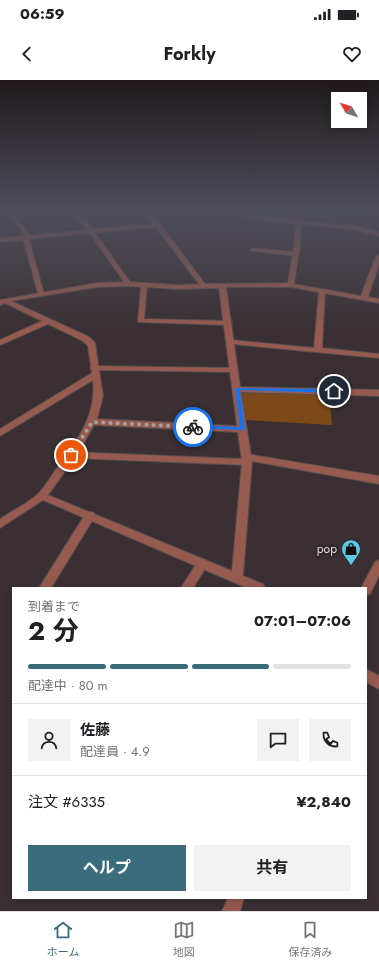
<!DOCTYPE html>
<html lang="ja">
<meta charset="utf-8">
<style>
:root{--surface:#fff;--page:#f2f2f2;--text:#202124;--muted:#757577;--line:#e0e0e0;--accent:#3a6c7b}
body{margin:0;font-family:Jost,"Noto Sans JP",sans-serif;background:var(--page);color:var(--text);height:100vh;display:flex;flex-direction:column;font-size:15px;white-space:nowrap}
*{box-sizing:border-box;margin:0}
p{font-size:13px;color:var(--muted)}
.icon{flex:none;width:22px;height:22px;fill:none;stroke:currentColor;stroke-width:2;stroke-linecap:round;stroke-linejoin:round}
.map{position:relative;flex:1;overflow:hidden}
.side{position:absolute;left:12px;top:507px;width:355px;height:312px;display:flex;flex-direction:column;background:var(--surface);border-radius:0px;box-shadow:0 2px 10px #0003}
.side>*{flex:none}
.needle{width:26px;rotate:309deg}
.buttons{position:absolute;left:331px;top:12px;display:grid;gap:8px}
.buttons a{display:grid;place-items:center;width:36px;height:36px;border-radius:0px;background:var(--surface);box-shadow:0 2px 10px #0003;font-size:20px}
.pin{position:absolute;display:grid;place-items:center;width:34px;height:34px;color:#fff;margin:-17px;border:2px solid #fff;border-radius:50%;box-shadow:0 1px 4px #0007}
.courier{position:absolute;display:grid;place-items:center;width:40px;height:40px;margin:-20px;border:3px solid #1a73e8;border-radius:50%;background:#fff;color:#222;box-shadow:0 1px 5px #0007}
.overview em{font-style:normal;font-weight:700}
.overview div{display:flex;flex-direction:column-reverse}
.overview{display:flex;align-items:center;justify-content:space-between;height:68px;padding:0 16px}
h1{font-size:26px;font-weight:700;line-height:30px}
.bar{display:grid;grid-template-columns:repeat(4,1fr);gap:6px 4px;align-content:center;height:48px;padding:0 16px}
.bar i{height:5px;border-radius:3px;background:var(--line)}
.bar .on{background:var(--accent)}
.bar p{grid-column:span 4}
.line{display:flex;align-items:center;gap:10px;padding:0 16px;border-top:1px solid var(--line)}
.line div{flex:1}
.round{display:grid;place-items:center;flex:none;width:42px;height:42px;border-radius:0px;background:var(--page)}
.action{display:flex;gap:8px;margin-top:auto;padding:8px 16px}
.action a{flex:1;height:46px;border-radius:0px;background:var(--accent);color:#fff;font-size:16px;font-weight:700;line-height:46px;text-align:center}
.action a+a{background:var(--page);color:var(--text)}
.status{display:flex;justify-content:space-between;align-items:center;height:28px;padding:0 20px;background:var(--surface);direction:ltr}
.status svg{height:11px;fill:currentColor}
header{display:flex;justify-content:space-between;align-items:center;height:52px;padding:0 16px;background:var(--surface);font-size:18px;font-weight:700}
.tabs{display:flex;justify-content:space-around;align-items:center;height:56px;border-top:1px solid var(--line);background:var(--surface);font-size:11px;color:var(--muted)}
.tabs a{display:grid;justify-items:center;gap:2px}
.tabs .on{color:var(--accent)}
.map>svg:first-child{display:block}
.green{fill:#7d4918}
.lines{fill:none;stroke-linecap:round;stroke-linejoin:round}
.service-casing{stroke:#554c4e;stroke-width:2}
.minor-casing{stroke:#554c4e;stroke-width:2}
.tertiary-casing{stroke:#554c4e;stroke-width:2}
.service{fill:#965a4f;fill-rule:evenodd}
.minor{fill:#965a4f;fill-rule:evenodd}
.tertiary{fill:#965a4f;fill-rule:evenodd}
.route{fill:#1a73e8}
.done{stroke:#a7a0a2;stroke-width:4;stroke-dasharray:0 7.2}
.labels{text-anchor:middle;stroke-width:4;stroke-linejoin:round;paint-order:stroke}
.poi-label{font-size:12px;fill:#e2dcdd;stroke:#302729;text-anchor:end}
</style>
<div class="status"><b>06:59</b><svg viewBox="0 0 49 12"><path d="M0 12V9h3v3zM5 12V6h3v6zM10 12V3h3v9zM15 12V0h3v12zM26 1h20v11H26zM47 4h2v5h-2z"/></svg></div>
<header><svg class="icon" aria-label="back" viewBox="0 0 24 24"><path d="M15 5l-7 7 7 7"/></svg>Forkly<svg class="icon" aria-label="heart" viewBox="0 0 24 24"><path d="M12 20l-8-8c-3-5 5-10 8-4 3-6 11-1 8 4z"/></svg></header>
<div class="map">
<svg width="379" height="831" viewBox="0 0 379 831">
<rect width="100%" height="100%" fill="#3a3033"/>
<polygon class="green" points="241,312 329,313 332,345 246,340"/>
<g class="lines">
<g class="service-casing">
<g id="service">
<polygon points="7,133 13,133 32,157 29,159 44,214 43,215 38,214 23,158 26,156"/>
<polygon points="245,133 266,137 299,140 302,142 299,144 265,141 243,136 243,134"/>
<polygon points="253,168 295,172 298,174 295,176 251,171 250,170"/>
<polygon points="144,203 147,205 144,239 228,241 232,243 228,245 138,242 141,205"/>
<polygon points="322,209 325,211 322,268 379,274 379,278 231,264 227,262 231,260 314,268 319,211"/>
<polygon points="91,286 234,288 238,290 234,292 94,290 90,288"/>
<polygon points="71,372 243,379 244,375 247,374 379,396 379,404 251,381 250,384 247,385 71,378 66,375"/>
<polygon points="90,432 94,433 95,436 51,508 39,508 86,433"/>
<polygon points="202,479 206,481 208,484 193,508 181,508 198,481"/>
</g>
</g>
<g class="minor-casing">
<g id="minor">
<path d="M72,133H78L87,141L93,149L154,144L146,133H152L205,204L288,203L294,166L296,133H302L301,141L355,146L379,152V156L355,150L301,144L300,166L294,204L361,216L376,176L379,174V185L368,217L379,219V223L291,207H226L240,307L379,310V316L241,312L252,382L243,496L263,504L265,508H247L43,420L0,448V439C12,431 29,423 39,413C46,406 51,396 57,388C77,361 97,335 93,300L0,356V349L92,293L88,266L83,261L48,244L0,265V260L42,241L5,223L0,225V220L97,203L124,202L90,153L0,162V158L88,150ZM156,147L199,204L177,205L130,202L95,153ZM128,206L177,209L219,208L237,346L97,339L103,316L95,263L89,257L11,221L97,207ZM94,345L238,352L242,382L232,491L48,415L78,373Z"/>
<polygon points="366,589 379,596 379,609 366,602"/>
</g>
</g>
<g class="tertiary-casing">
<g id="tertiary">
<polygon points="379,480 379,496 370,514 366,515 366,508 361,508 375,482"/>
<polygon points="228,818 244,818 240,831 222,831"/>
</g>
</g>
<use href="#service" class="service"/>
<use href="#minor" class="minor"/>
<use href="#tertiary" class="tertiary"/>
</g>
<linearGradient id="sky" x2="0" y2="1"><stop stop-color="#201a1c"/><stop offset="0.53" stop-color="#4f4e5b"/><stop offset="1" stop-color="#4f4e5b" stop-opacity="0"/></linearGradient>
<rect width="379" height="249" fill="url(#sky)"/>
<polygon class="route" points="235,308 334,309 337,311 334,313 240,310 245,350 191,348 191,345 193,345 240,347"/>
<g class="lines">
<polyline class="done" points="71,375 92,342 193,347"/>
</g>
<defs>
<g id="shop-pin" transform="scale(1)"><path d="M0 17L-7.5 6A9.5 9.5 0 1 1 7.5 6Z" fill="#5ac8e6" stroke="#302729"/><path d="M-5-2.5h2.3a2.7 3.5 0 0 1 5.4 0H5L5.5 6h-11ZM-1.5-2.5h3a1.5 2.3 0 0 0-3 0Z" fill="#111"/></g>
</defs>
<g fill-rule="evenodd">
<use href="#shop-pin" x="351" y="469"/>
</g>
<g class="labels">
<g class="poi-label">
<text x="337" y="473">pop</text>
</g>
</g>
</svg>
<div class="buttons">
<a><svg class="needle" viewBox="-14 -14 28 28"><path d="M0-13l5 13h-10z" fill="#e53935"/><path d="M0 13l5-13h-10z" fill="#757577"/></svg></a>
</div>
<div class="pin" style="left:71px;top:375px;background:#ea580c"><svg class="icon" aria-label="bag" viewBox="0 0 24 24"><path d="M5 8h14l-1 12H6zM9 8a3 3 0 0 1 6 0"/></svg></div>
<div class="pin" style="left:334px;top:311px;background:#1f2937"><svg class="icon" aria-label="home" viewBox="0 0 24 24"><path d="M3 11l9-7 9 7M6 9v11h12V9"/></svg></div>
<div class="courier" style="left:193px;top:347px"><svg class="icon" aria-label="bike" viewBox="0 0 24 24"><circle cx="6" cy="16" r="4"/><circle cx="18" cy="16" r="4"/><path d="M6 16l4-8h5l3 8M10 8l3 8H6M13 5h3"/></svg></div>
<section class="side">
<div class="overview"><div><h1>2 分</h1><p>到着まで</p></div><em>07:01–07:06</em></div>
<div class="bar"><i class="on"></i><i class="on"></i><i class="on"></i><i></i><p>配達中 · 80 m</p></div>
<div class="line" style="height:72px"><a class="round"><svg class="icon" aria-label="person" viewBox="0 0 24 24"><circle cx="12" cy="8" r="4"/><path d="M4 21q1-7 8-7t8 7"/></svg></a><div><b>佐藤</b><p>配達員 · 4.9</p></div><a class="round"><svg class="icon" aria-label="chat" viewBox="0 0 24 24"><path d="M4 5h16v11H9l-5 4z"/></svg></a><a class="round"><svg class="icon" aria-label="phone" viewBox="0 0 24 24"><path d="M5 4h4l2 5-3 2q2 4 5 5l2-3 5 2v4C11 20 4 13 5 4z"/></svg></a></div>
<div class="line" style="height:52px"><div>注文 #6335</div><b>¥2,840</b></div>
<div class="action"><a>ヘルプ</a><a>共有</a></div>
</section>
</div>
<nav class="tabs">
<a class="on"><svg class="icon" aria-label="home" viewBox="0 0 24 24"><path d="M3 11l9-7 9 7M6 9v11h12V9"/></svg>ホーム</a>
<a><svg class="icon" aria-label="map" viewBox="0 0 24 24"><path d="M3 6l6-2 6 2 6-2v14l-6 2-6-2-6 2zM9 4v14M15 6v14"/></svg>地図</a>
<a><svg class="icon" aria-label="saved" viewBox="0 0 24 24"><path d="M7 4h10v16l-5-4-5 4z"/></svg>保存済み</a>
</nav>
